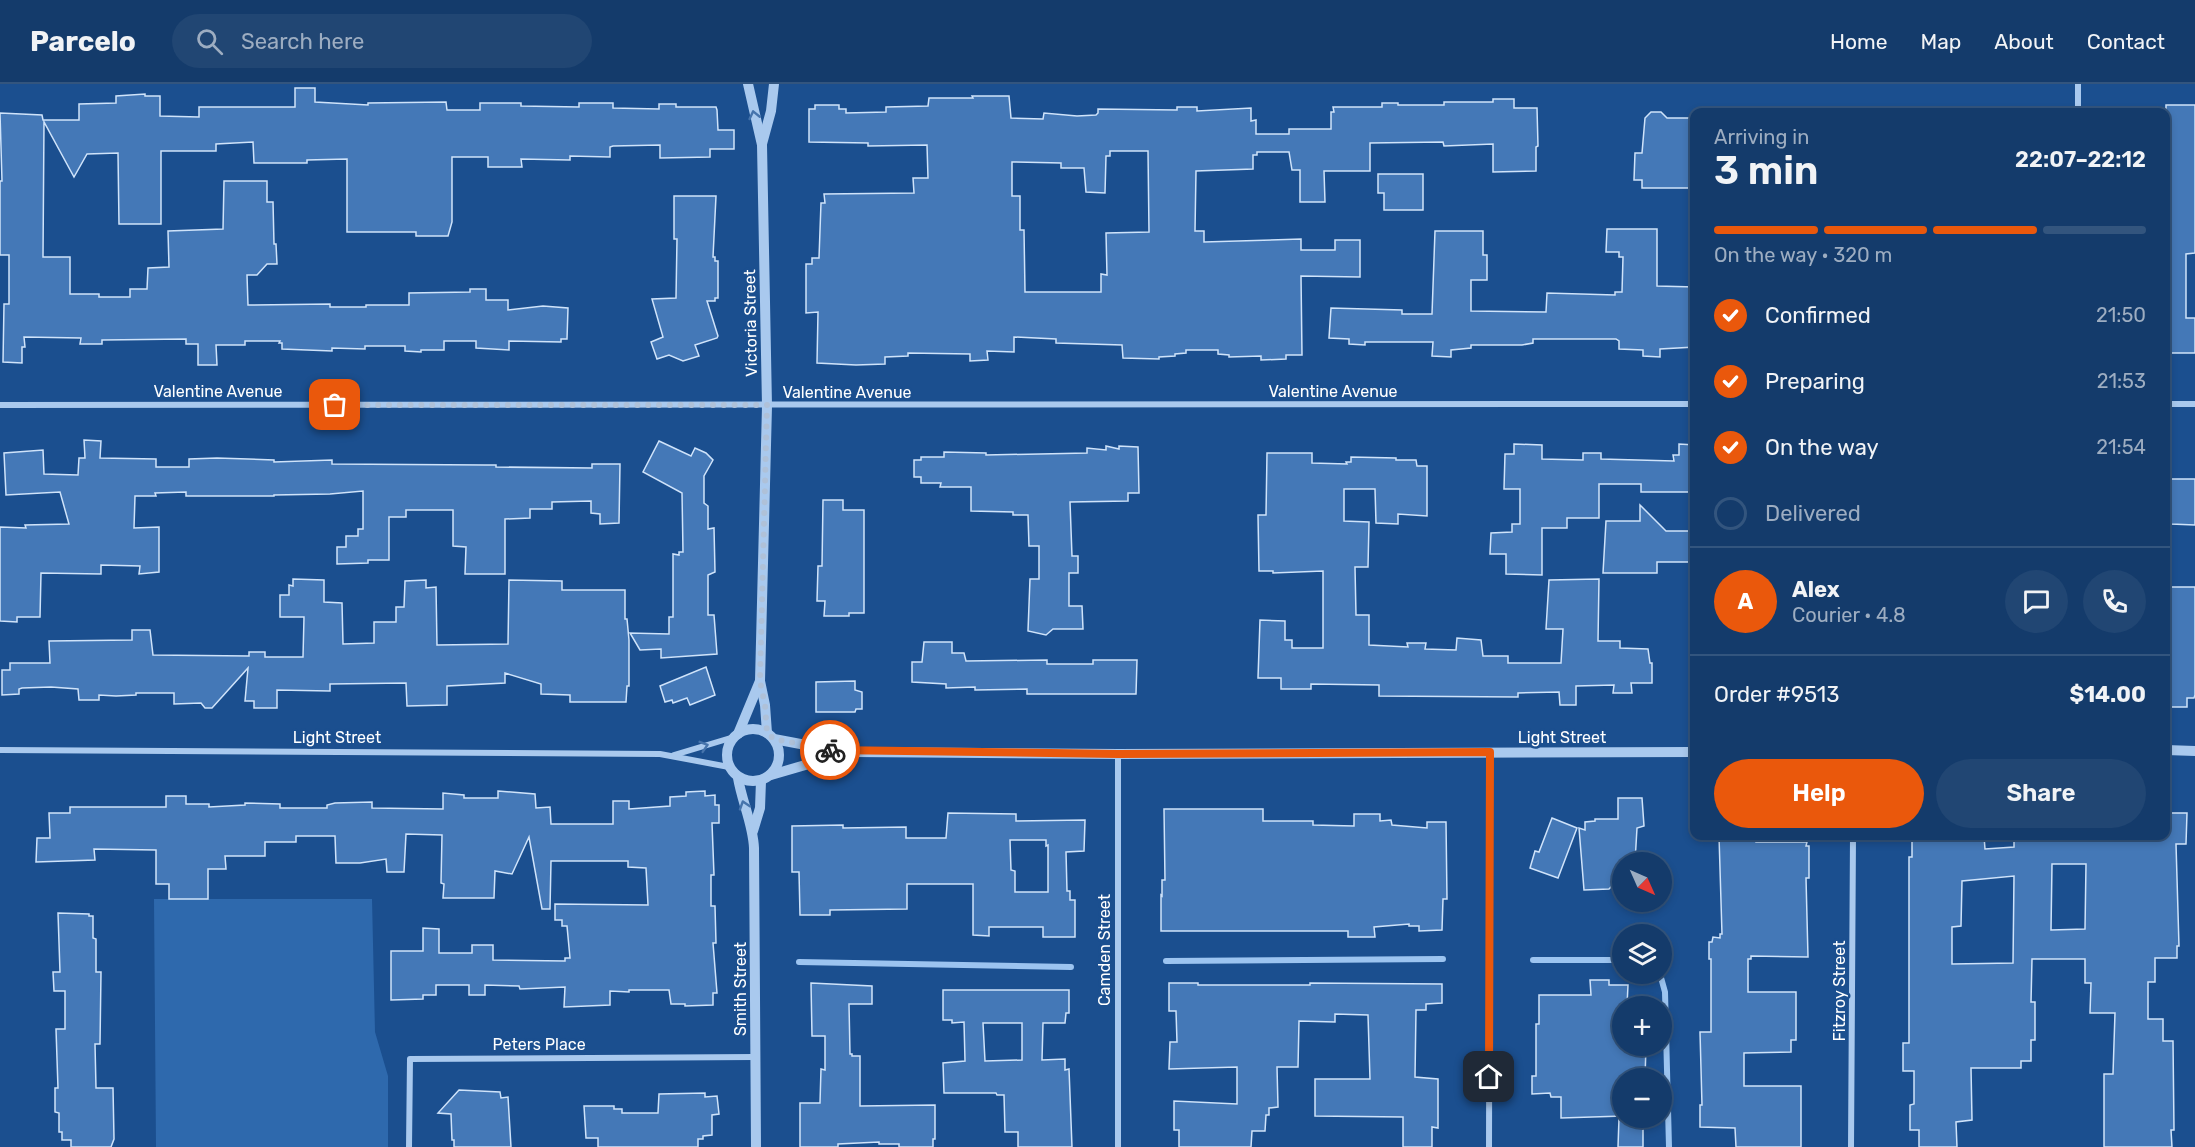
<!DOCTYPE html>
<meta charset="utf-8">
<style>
:root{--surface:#143b6b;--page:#214673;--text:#f1f3f6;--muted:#9dadc1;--line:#33557e;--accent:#ea580c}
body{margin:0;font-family:Rubik,sans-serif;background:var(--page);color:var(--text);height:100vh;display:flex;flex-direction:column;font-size:22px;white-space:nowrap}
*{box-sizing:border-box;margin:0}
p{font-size:20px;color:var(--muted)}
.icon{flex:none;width:33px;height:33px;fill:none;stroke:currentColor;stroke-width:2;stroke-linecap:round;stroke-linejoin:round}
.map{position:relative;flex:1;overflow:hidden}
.drawer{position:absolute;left:1690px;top:24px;width:480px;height:732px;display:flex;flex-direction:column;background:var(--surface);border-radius:12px;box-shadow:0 3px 9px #0003,0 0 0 2px var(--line)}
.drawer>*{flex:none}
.needle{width:39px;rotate:135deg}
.tools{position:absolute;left:1612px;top:768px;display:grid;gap:12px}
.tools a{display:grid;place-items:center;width:60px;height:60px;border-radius:50%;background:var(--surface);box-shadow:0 3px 9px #0003,0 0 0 2px var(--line);font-size:30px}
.pin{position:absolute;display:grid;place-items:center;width:51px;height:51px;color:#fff;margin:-26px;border-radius:12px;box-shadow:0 3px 9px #0006}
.courier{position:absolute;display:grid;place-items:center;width:60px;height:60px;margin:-30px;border:4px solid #ea580c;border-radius:50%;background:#fff;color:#222;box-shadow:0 2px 8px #0007}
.head em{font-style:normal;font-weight:600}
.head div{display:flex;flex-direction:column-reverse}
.head{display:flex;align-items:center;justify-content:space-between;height:102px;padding:0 24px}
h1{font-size:39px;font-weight:600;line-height:45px}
.bar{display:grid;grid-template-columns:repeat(4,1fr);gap:9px 6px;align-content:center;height:72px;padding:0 24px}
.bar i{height:8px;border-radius:4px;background:var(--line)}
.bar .current{background:var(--accent)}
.bar p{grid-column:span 4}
.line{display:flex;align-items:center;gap:15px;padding:0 24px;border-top:2px solid var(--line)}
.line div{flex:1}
.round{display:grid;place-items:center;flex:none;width:63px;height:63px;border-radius:32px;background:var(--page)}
ol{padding:0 24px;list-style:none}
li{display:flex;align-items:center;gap:18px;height:66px}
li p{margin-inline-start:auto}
li .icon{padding:6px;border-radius:50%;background:var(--accent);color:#fff;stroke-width:4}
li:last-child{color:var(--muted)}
li i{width:33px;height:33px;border:3px solid var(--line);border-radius:50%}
.cta{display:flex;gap:12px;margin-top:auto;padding:12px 24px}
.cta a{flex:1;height:69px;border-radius:36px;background:var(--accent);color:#fff;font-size:24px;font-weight:600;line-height:69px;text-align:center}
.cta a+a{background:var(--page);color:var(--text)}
header{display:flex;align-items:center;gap:36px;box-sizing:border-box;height:84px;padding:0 30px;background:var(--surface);border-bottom:2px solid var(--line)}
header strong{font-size:28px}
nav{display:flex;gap:33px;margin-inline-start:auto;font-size:21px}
.search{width:420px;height:54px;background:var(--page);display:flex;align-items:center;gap:15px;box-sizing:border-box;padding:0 21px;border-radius:33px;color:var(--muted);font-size:22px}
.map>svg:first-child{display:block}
.green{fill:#2e69ad}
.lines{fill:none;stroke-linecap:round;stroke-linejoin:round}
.stream{stroke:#9cc4f0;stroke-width:6}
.building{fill:#4478b7;stroke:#cfe3fa;stroke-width:1.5;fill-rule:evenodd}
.minor{stroke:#a9c9ee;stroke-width:6}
.tertiary{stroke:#a9c9ee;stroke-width:10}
.oneway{stroke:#4674ac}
.done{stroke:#afc1d8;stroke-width:6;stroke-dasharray:0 10.8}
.route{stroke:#ea580c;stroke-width:8}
.labels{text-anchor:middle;stroke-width:5;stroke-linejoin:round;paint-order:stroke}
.street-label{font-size:16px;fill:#fff;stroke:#1b4f8f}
</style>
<header>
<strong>Parcelo</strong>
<div class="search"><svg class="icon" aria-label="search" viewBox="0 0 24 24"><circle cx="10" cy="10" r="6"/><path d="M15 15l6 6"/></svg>Search here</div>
<nav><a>Home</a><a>Map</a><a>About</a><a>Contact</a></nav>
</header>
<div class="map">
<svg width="2195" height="1063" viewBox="0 0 2195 1063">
<rect width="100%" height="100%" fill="#1b4f8f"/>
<polygon class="green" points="154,815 372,815 375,948 388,992 388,1063 156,1063"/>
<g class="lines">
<g class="stream">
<polyline points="1533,876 1623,876"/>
<polyline points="1166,877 1443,875"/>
<polyline points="799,878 1071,883"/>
<polyline points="1660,890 1665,908 1669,1063"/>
</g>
</g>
<g class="building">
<polygon points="295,4 315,4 315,18 368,21 368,19 446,18 447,26 480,26 480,19 521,19 521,22 579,23 579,19 613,19 613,24 659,25 659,20 676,20 676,23 716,23 717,26 718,46 734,46 734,65 710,65 710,73 660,74 660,61 613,62 610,63 610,73 570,72 570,76 521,75 522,83 488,83 488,73 452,73 452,138 448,152 416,152 416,148 347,148 347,75 307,76 307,79 254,79 253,58 216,60 216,67 161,67 161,140 119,140 118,69 87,70 74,93 44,38 43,173 70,173 70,210 99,210 99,213 130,213 130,205 147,205 148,184 169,183 168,147 223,145 224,97 267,97 267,118 273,118 274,160 276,160 277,180 267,180 257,191 247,191 248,221 330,220 330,223 366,223 366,221 409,221 409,209 470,208 470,205 486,205 486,216 508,216 508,226 543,222 568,224 567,255 561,255 561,258 509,257 509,266 476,264 476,257 444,257 444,266 421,266 421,268 405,267 405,262 365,262 365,265 332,264 332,267 282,265 282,259 279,259 280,257 245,257 245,261 216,261 217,281 198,281 198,260 186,260 186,255 102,256 102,260 80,260 81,254 24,253 25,263 22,263 22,279 3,278 4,220 9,220 9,171 0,171 0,97 2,97 0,29 42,31 43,36 79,36 79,20 116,19 116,12 145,10 145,12 160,12 160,32 199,33 199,23 295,23"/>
<path d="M972,12H1009L1011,34L1043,35L1044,29L1077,32L1096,31L1098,29V25L1177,26V23H1197V27L1251,24V37L1256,36V50H1289V45H1331V28H1334L1333,23H1382V19H1398V21H1444V18H1493V15H1514V24H1537L1538,62L1536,63V87L1493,88V60L1444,62L1443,58L1370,59V87H1324L1325,118H1300V86H1292L1289,68H1257V71H1253V85L1196,87L1195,147H1204V158L1301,155V166H1335V156H1360V193L1301,192L1302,271H1286V275L1261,276V272L1229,273V271L1218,270V266H1186V269L1175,270V272L1159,273V275L1123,274L1122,261L1056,259V255L1014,253V268L987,267L988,276L970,277V270L908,269V272L885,273V280L856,281L817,279L818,228L806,229V180H812V174H819L821,119H825L824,110L914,109L913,94H928L927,61L868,62V59L809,58V25H815V21H839V25H846V29L886,28V23L928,22L929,14H973ZM1110,67H1148L1149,148L1106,149L1107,191L1101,190V208H1025L1024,146H1020V112H1012V78L1061,79V84H1084L1086,108L1105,109L1106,72H1110Z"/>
<polygon points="2166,21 2195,21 2195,169 2186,170 2186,234 2195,234 2195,269 2166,269"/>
<polygon points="1651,28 1661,28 1667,34 1695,34 1693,104 1642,104 1642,96 1634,96 1635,69 1642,69 1645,34"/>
<polygon points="1378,90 1423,90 1423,126 1384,126 1384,109 1378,109"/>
<polygon points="674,112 716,112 713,173 715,173 715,177 718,177 718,214 715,214 715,217 707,217 718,252 717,254 695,261 699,272 683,277 669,271 657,275 651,258 663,253 652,215 676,214 677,155 674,155"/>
<polygon points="1607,145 1657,145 1657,202 1695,203 1695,263 1660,265 1660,273 1643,272 1643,266 1619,265 1619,257 1616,255 1533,255 1533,259 1522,261 1471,261 1471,264 1451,266 1451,273 1432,272 1433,258 1365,258 1365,261 1349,260 1349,255 1329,254 1331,224 1402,226 1402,230 1432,230 1435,147 1483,147 1483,171 1487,171 1487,196 1471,196 1471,227 1546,228 1547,209 1615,211 1615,208 1622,208 1623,173 1619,173 1619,168 1606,168"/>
<polygon points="84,356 101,357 100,374 156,375 156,383 189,383 189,375 217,374 274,376 274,378 332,376 332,380 485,381 496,381 496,383 592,384 592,380 620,380 619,439 600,440 600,430 591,429 591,417 552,418 552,425 530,425 530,434 505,435 505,490 465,490 466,463 453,462 453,426 406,426 406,433 389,433 389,476 368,476 368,479 337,480 337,463 346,463 346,452 358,452 358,445 363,445 363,407 330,410 274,411 274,412 186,412 186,408 155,409 156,412 135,412 134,444 159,443 159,488 139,490 140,482 101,481 101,490 41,489 40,533 17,533 17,538 0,537 0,443 26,444 25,441 69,440 60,408 6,411 4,369 43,366 44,390 78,391 79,374 85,374"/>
<polygon points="659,357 691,372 695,364 706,369 713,376 704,392 704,419 708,422 708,445 714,444 715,488 708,491 708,531 714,531 717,570 661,574 661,565 640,566 630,549 669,550 669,533 673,533 673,470 679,471 679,468 683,468 682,409 643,388"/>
<polygon points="1514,360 1542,361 1542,375 1583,376 1583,369 1601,369 1601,375 1674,377 1673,371 1679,371 1679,360 1695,361 1695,408 1641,408 1641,400 1599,400 1599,434 1567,434 1567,444 1542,444 1542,491 1506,490 1506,470 1490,470 1491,449 1512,448 1512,440 1520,440 1520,405 1504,405 1505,370 1514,370"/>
<polygon points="1106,362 1119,365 1119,362 1138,363 1139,409 1128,409 1128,417 1070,418 1072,472 1078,472 1078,489 1069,489 1069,522 1082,522 1083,545 1053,545 1046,551 1028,547 1030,495 1039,495 1039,462 1029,462 1028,431 1013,431 1013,428 971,427 971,403 940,403 941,399 921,399 921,393 914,393 914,376 921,376 921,373 944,373 944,368 986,369 986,371 1087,369 1087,364 1106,366"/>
<polygon points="1267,369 1312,369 1312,379 1347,380 1346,378 1351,378 1351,373 1396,374 1396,376 1416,376 1417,382 1427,382 1427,432 1398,430 1398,440 1376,439 1375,405 1344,405 1344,437 1369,438 1368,483 1355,483 1356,531 1369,531 1369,561 1408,563 1407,559 1426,559 1425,565 1456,566 1457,554 1481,556 1483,572 1508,572 1508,579 1561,579 1563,545 1546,545 1549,496 1599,495 1598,557 1620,557 1620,564 1648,565 1650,579 1652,579 1652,599 1631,599 1632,609 1613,609 1614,601 1576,602 1576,621 1560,621 1559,608 1518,609 1518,613 1379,612 1379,601 1311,600 1311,605 1281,605 1281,594 1258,594 1260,536 1285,537 1285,556 1292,556 1292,564 1323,564 1323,487 1273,489 1273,487 1259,487 1258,431 1266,431"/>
<polygon points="2169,395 2195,395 2195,441 2171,440"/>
<polygon points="823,416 843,416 843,426 864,426 864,529 849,529 849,532 824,532 825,517 817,517 818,482 822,482"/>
<polygon points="1640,421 1666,447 1695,447 1695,478 1657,478 1657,489 1603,489 1606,437 1640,437"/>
<polygon points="293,495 324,496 324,518 342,519 343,560 374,559 374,538 396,538 396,523 404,523 405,497 426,496 426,504 436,503 437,561 508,560 509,496 562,497 562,506 625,506 625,535 627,535 629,556 629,602 627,602 626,618 570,618 570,611 541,610 541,600 505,589 505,599 447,602 447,621 407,622 406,599 330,600 330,607 277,606 277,624 254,624 254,617 245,617 248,584 212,624 205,624 201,619 174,620 174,609 136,609 136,611 116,612 99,611 99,616 79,616 78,605 51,603 22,604 19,605 19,610 2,611 2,586 10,586 10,579 50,579 49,557 132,556 132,546 150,546 153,571 249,572 249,568 265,568 265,573 303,573 304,533 280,533 280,511 289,511 289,501 293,502"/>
<polygon points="2167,503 2195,503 2195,611 2194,614 2187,614 2187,623 2168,623"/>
<polygon points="924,558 952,558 952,569 964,569 966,577 1047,576 1047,580 1093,580 1093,576 1137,576 1136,610 1027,610 1027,605 975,606 975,603 946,604 946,600 912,598 912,578 922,578"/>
<polygon points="706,583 715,611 690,621 687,614 673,619 672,616 665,618 660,602"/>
<polygon points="855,597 855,606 862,608 862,625 856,625 855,628 816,628 816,598"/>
<polygon points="498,707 535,710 536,724 550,723 551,740 613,740 613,717 629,717 629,725 670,722 670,713 686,712 686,708 705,707 705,712 715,711 715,721 719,721 719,739 712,739 714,791 711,791 711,822 715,822 716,859 713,859 717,909 713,909 713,921 685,922 685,920 671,920 669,906 629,906 629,908 610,907 610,921 564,923 565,903 520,905 519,902 485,901 485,911 469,911 469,901 436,901 436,911 423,911 423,915 391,916 391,867 423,867 423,844 439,845 439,869 472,869 472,861 493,861 493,876 565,877 565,874 570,874 567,842 562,842 562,836 555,836 555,820 648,821 646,784 628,783 628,777 551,777 550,825 542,825 529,753 512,790 495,787 494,814 443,814 444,800 441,799 442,751 406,750 404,788 387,788 386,775 360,779 336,779 335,752 296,752 296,758 265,758 265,772 225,772 226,785 208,785 208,815 169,815 169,800 156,800 156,766 94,765 95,776 36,778 37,754 50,754 49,729 70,729 70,723 166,723 166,712 186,712 186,720 209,720 209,723 245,721 245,719 280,720 280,724 327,724 327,721 335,719 372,718 372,724 443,725 443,709 464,711 464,714 498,714"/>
<polygon points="1618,714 1642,714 1644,742 1637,744 1635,778 1623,778 1623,798 1614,800 1609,805 1584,806 1579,744 1585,746 1585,738 1595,737 1595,735 1618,735"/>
<polygon points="1164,725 1263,725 1263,737 1313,737 1313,741 1354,742 1354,730 1380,730 1380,737 1391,736 1392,741 1427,744 1427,738 1446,738 1447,815 1443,815 1442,846 1419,847 1419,842 1409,842 1409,840 1374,843 1375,853 1348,853 1348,847 1161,847 1161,811 1162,812 1162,796 1165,796"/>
<path d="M948,729L1016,730V737L1085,736L1084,767L1066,768L1067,807H1070V816H1075V853H1043V843H989V852L973,851V800H907V825L830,826V831H800L799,788H792V742L843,741V744L906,743V754H946ZM1010,756H1046V762L1048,761V808H1015V787L1011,786Z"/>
<path d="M2166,729H2187L2186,760H2176L2179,862H2177V874H2155V898H2148V935H2163V957H2173L2174,1046H2171L2172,1063H2104V990H2113L2115,929H2090L2091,899H2085V875H2032L2031,918H2035V956H2031V977H2021V984H1971L1972,1036L1956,1038L1957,1063H1919V1046H1910V1021L1914,1020V987H1903V959H1909V773H1912V752H1984L1985,765L2014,763V752H2166ZM2052,780H2086L2085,845L2051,846ZM2014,792L2013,879L1952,880V843L1961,842L1962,797Z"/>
<polygon points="1552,734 1577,744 1558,794 1530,784 1535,767 1539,768"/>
<polygon points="1719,752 1756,752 1756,758 1807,758 1806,762 1809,762 1809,794 1806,794 1808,873 1751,872 1751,875 1748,875 1748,908 1796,908 1796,956 1791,956 1791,968 1744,969 1744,1002 1801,1002 1801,1063 1736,1063 1735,1044 1700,1043 1700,1021 1702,1021 1700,948 1711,948 1711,875 1709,875 1709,858 1712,858 1713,853 1720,854 1720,850 1722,850"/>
<polygon points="58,829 89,830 89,832 93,832 93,854 96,855 96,888 101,888 100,960 95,960 96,1004 113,1004 114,1055 111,1063 71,1063 71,1056 62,1056 62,1048 59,1048 59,1029 55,1028 55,1004 58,1004 56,945 65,945 65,907 54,907 53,888 60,888"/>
<polygon points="1590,896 1609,896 1609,901 1628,901 1627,922 1623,922 1623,962 1646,962 1645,994 1623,994 1623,1032 1561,1034 1561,1013 1551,1013 1550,1009 1532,1010 1532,992 1536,992 1536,940 1539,940 1539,911 1591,911"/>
<polygon points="811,899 872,902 872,920 849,920 850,970 852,970 852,972 860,972 860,1022 935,1021 935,1055 933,1055 933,1063 899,1063 899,1060 879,1060 879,1058 838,1060 838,1063 800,1063 800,1019 820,1019 821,985 825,986 825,952 812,952"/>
<polygon points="1169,899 1198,899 1198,901 1310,901 1310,899 1442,900 1442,919 1426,920 1426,926 1416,926 1415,993 1438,995 1438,1044 1432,1043 1432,1063 1403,1063 1403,1033 1315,1032 1315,995 1370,995 1368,931 1335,930 1335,938 1299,937 1298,983 1277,983 1278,1023 1269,1024 1269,1031 1266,1031 1265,1047 1252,1047 1251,1063 1179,1063 1179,1046 1174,1046 1174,1017 1237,1020 1237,983 1169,985 1170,958 1177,958 1176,927 1169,927"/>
<path d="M943,906H1069V929H1066L1065,939H1043L1042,976L1065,975V986L1069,985L1072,1063H1018V1048H1005L1004,1011H997L996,1009H944L943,979L965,977L964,938L952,939V936H943ZM983,939H1022V976L985,977Z"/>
<polygon points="459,1006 500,1008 501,1014 508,1013 511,1063 454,1063 454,1056 452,1056 451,1030 438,1029"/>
<polygon points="705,1009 705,1013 717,1012 719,1030 712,1031 712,1051 703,1052 703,1055 698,1055 698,1063 598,1063 598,1054 586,1054 584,1022 614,1022 614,1025 622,1025 622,1029 658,1029 659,1010"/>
<polygon points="1619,1034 1643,1034 1643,1063 1618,1063"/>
</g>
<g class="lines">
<g class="minor">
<polyline points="2078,28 2078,0"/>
<polyline points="2166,320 2195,320"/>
<polyline points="0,321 1695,320"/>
<polyline points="0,666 660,670 729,683"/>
<polyline points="674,671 734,653"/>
<polyline points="409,1063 410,975 755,973"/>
<polyline points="1118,1063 1118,670"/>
<polyline points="1489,1063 1490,668"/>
<polyline points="1851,1063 1853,752"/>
</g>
<g class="tertiary">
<polyline points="748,0 762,61 767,322 760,597 765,621 767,649"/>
<polyline points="762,60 771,27 774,0"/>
<circle cx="753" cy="671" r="26"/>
<polyline points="738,650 760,597"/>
<polyline points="774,655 827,665 852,668 1118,670 1695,668"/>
<polyline points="2166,666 2195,667"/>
<polyline points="771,691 843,670"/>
<path d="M738,694C742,718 753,740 754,764L756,1063"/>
<polyline points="753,747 760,724 761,697"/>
</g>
</g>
<defs><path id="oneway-chevron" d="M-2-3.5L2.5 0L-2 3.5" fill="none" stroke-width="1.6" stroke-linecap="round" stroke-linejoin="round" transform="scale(1.5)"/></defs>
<g class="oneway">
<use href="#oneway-chevron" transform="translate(754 31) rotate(-103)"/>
<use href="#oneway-chevron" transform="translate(704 662) rotate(-17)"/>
<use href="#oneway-chevron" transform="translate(744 721) rotate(-108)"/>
</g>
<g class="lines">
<polyline class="done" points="335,321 767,321 760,597 765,621 767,649 774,655 830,666"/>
<polyline class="route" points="830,666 1118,670 1490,668 1489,993"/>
</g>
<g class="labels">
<g class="street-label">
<text transform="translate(750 239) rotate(-91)" y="6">Victoria Street</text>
<text x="218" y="313">Valentine Avenue</text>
<text x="1333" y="313">Valentine Avenue</text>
<text x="847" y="314">Valentine Avenue</text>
<text x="337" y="659">Light Street</text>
<text x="1562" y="659">Light Street</text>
<text transform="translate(1104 866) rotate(-90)" y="6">Camden Street</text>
<text transform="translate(740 905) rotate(-90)" y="6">Smith Street</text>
<text transform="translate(1839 907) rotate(-90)" y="6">Fitzroy Street</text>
<text x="539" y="966">Peters Place</text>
</g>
</g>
</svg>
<div class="tools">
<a><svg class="needle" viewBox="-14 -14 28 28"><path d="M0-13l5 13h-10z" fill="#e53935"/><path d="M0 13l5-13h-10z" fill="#9dadc1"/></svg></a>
<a><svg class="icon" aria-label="layers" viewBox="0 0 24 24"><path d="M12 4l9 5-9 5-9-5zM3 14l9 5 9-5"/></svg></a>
<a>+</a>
<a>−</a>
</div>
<div class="pin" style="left:335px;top:321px;background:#ea580c"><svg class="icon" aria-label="bag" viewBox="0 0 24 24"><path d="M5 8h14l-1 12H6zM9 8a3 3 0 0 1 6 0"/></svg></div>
<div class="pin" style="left:1489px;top:993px;background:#1f2937"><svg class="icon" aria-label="home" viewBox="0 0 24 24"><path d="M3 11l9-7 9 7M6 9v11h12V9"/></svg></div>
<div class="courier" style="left:830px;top:666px"><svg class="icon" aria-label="bike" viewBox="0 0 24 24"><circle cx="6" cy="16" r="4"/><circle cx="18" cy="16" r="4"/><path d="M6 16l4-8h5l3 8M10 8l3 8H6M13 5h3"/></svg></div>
<section class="drawer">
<div class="head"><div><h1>3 min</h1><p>Arriving in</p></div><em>22:07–22:12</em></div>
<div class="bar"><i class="current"></i><i class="current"></i><i class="current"></i><i></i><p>On the way · 320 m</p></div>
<ol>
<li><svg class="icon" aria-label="check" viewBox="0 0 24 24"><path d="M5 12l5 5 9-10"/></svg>Confirmed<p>21:50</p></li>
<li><svg class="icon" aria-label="check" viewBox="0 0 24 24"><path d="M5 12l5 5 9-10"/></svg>Preparing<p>21:53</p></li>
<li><svg class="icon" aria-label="check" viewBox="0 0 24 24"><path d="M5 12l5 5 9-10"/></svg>On the way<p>21:54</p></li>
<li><i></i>Delivered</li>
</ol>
<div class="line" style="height:108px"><b class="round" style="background:var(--accent);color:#fff">A</b><div><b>Alex</b><p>Courier · 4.8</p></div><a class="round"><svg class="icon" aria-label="chat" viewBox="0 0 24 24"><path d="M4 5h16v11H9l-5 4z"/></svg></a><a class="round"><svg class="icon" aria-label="phone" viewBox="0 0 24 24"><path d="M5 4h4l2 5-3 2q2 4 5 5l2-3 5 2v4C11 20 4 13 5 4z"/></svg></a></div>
<div class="line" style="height:78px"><div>Order #9513</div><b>$14.00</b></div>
<div class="cta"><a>Help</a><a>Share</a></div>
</section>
</div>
